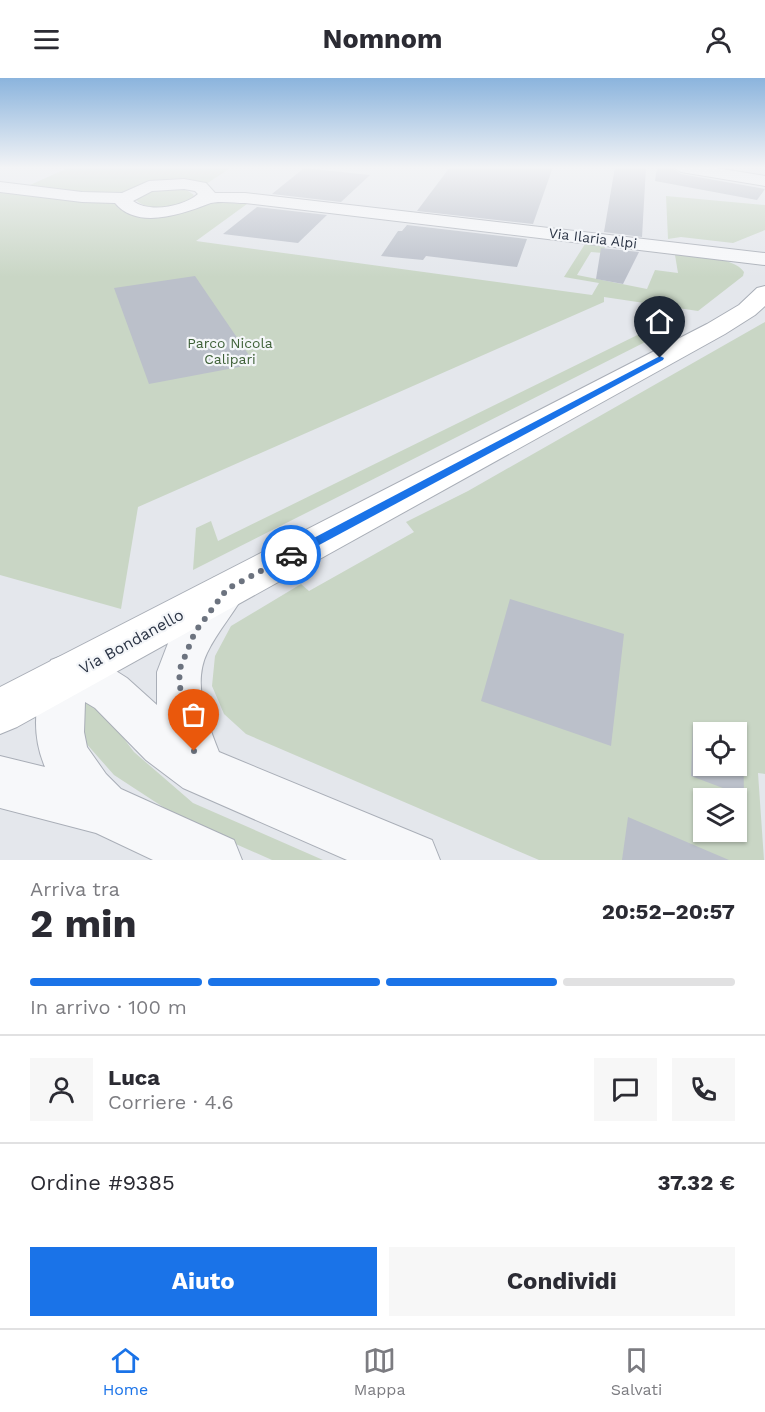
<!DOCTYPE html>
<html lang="it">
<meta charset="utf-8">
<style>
:root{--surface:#fff;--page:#f7f7f7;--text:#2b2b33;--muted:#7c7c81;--line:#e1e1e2;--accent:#1a73e8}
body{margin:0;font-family:"Work Sans",sans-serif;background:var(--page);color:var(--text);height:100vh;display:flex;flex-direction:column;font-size:22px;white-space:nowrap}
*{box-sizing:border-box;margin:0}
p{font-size:20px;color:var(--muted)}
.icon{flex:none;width:33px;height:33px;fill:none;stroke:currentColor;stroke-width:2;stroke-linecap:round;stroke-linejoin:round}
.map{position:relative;height:782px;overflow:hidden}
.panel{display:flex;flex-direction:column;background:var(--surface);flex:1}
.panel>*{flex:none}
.fabs{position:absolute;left:693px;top:644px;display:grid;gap:12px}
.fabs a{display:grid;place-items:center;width:54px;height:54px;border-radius:0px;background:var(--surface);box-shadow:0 2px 4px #0004;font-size:30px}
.pin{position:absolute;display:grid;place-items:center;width:51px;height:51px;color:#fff;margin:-62px -26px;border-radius:50% 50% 50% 0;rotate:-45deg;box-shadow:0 0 6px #0007}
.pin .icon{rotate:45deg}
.courier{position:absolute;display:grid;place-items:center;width:60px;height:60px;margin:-30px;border:4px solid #1a73e8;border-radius:50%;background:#fff;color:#222;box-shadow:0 2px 8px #0007}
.overview em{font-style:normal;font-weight:700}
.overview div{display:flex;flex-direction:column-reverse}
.overview{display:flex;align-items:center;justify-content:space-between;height:102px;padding:0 30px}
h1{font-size:39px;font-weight:700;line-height:45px}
.bar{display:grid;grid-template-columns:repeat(4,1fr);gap:9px 6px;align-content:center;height:72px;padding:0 30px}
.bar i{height:8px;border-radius:4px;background:var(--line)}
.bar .on{background:var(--accent)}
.bar p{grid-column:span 4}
.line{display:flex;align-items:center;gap:15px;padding:0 30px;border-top:2px solid var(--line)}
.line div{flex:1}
.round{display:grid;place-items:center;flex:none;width:63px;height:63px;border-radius:0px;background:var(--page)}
.action{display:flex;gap:12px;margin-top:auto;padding:12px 30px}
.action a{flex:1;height:69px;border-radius:0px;background:var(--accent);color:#fff;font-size:24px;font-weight:700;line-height:69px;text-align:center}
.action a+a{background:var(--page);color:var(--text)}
header{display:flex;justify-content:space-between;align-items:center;height:78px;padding:0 30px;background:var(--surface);font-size:27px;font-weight:700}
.tabs{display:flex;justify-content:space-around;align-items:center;height:84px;border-top:2px solid var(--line);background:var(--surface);font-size:16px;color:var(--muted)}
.tabs a{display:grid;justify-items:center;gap:3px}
.tabs .on{color:var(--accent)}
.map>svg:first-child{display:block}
.green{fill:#c9d6c5;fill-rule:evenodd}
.building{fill:#bbc0ca}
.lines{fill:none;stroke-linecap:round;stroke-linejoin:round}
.street-casing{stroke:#a9aeb7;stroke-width:2}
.secondary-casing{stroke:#a9aeb7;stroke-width:2}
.street{fill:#f7f8fa;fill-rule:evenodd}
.secondary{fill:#fff;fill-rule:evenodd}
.route{fill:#1a73e8}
.done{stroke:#6c737f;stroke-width:6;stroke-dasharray:0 10.8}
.labels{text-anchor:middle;stroke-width:4.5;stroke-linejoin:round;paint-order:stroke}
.far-street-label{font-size:14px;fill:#2b3445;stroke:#f4f6f9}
.far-park-label{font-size:14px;fill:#3f6138;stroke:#f4f6f9}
.street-label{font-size:16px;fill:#2b3445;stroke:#f4f6f9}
</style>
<header><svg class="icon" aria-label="menu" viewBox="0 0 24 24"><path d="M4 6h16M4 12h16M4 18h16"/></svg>Nomnom<svg class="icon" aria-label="person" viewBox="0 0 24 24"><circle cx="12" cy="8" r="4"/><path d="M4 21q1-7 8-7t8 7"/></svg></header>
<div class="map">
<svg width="765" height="782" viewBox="0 0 765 782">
<rect width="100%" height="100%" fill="#e4e7ec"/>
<g class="green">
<polygon points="70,89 232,89 203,108 124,116 78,115 30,107"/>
<path d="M185,111L194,117C184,131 149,135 136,122L137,119L154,112Z"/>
<path d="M0,114L66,122L116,123L118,130L131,134L210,124L247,126L196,163L592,217L599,205L564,199L585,166L605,169L603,175L591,174L577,197L647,211L655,192L678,195L675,177C693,179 734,178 744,194L743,198L698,233L604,219V224L138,429L121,531L0,497Z"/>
<polygon points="666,118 765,127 765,152 733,165 681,159 668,161"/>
<polygon points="666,243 675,249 193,492 196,450 211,443 218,463"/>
<path d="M765,244V696L758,695L764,782H539L246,656L224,636L212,608L215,578L231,548L301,506L309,513L414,454L406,444L468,413ZM704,654H736V687H704ZM704,720H736V753H704Z"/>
<polygon points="94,621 134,674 193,725 323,782 272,782 186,744 114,697 69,646 79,628"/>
</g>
<g class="building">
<polygon points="450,89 553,89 533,146 417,133"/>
<polygon points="615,89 646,89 642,159 604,154"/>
<polygon points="657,89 671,89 681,96 765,111 757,122 655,103"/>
<polygon points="304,90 370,97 341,124 272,116"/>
<polygon points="257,129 327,137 298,165 223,156"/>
<polygon points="407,147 527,161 517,189 426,178 423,182 381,178 398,153 402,153"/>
<polygon points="601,170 639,174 623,206 596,201"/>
<polygon points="195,198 255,286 149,306 114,210"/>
<polygon points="510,521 624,556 611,668 481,623"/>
<polygon points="693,644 723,654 704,654 704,687 736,687 736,659 743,661 744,718 691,698"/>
<polygon points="628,739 729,782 622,782"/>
</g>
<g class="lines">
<g class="street-casing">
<g id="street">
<polygon points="673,89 710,89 765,98 765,108 681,94"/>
<path d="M184,101L206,105L215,115H245L765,175V187L245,125C234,125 217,122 208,126C182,136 137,152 115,125L82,124L0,114V104L82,114L122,115L149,103ZM184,111L195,113L198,116C183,129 149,135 133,123L152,113Z"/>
<path d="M227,495L241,500L247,511C236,533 218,552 207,575C192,606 207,644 219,674L432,762L440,782H347L183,710L146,682L95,630L85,624L84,654L87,669L106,696L121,711L234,762L242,782H153L96,755L0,730V678L45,689C30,654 35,617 51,582L67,576L116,593L127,600L157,627V594L170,560L213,500Z"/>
</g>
</g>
<g class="secondary-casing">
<polygon id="secondary" points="765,208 765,228 755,237 725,256 17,649 0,656 0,609 707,246 739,227 757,210"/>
</g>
<use href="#street" class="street"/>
<use href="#secondary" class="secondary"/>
</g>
<linearGradient id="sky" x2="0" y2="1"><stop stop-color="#8bb4dd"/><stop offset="0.45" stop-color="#f3f4f6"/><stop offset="1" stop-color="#f3f4f6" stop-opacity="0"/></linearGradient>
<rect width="765" height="199" fill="url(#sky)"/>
<polygon class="route" points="660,278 664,280 663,282 295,480 287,480 285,477 287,474"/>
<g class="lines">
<polyline class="done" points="194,673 182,634 179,593 195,554 227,511 291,477"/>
</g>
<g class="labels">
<g class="far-street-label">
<text transform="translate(593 160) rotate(7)" y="5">Via Ilaria Alpi</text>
</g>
<g class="far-park-label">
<text x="230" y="270">Parco Nicola<tspan x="230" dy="16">Calipari</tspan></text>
</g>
<g class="street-label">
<text transform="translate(131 563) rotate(-29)" y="6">Via Bondanello</text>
</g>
</g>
</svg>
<div class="fabs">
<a><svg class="icon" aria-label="locate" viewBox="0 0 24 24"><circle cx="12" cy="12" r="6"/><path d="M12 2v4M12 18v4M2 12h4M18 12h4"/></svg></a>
<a><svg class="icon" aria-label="layers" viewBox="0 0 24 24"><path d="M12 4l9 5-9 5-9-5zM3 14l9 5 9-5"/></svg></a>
</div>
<div class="pin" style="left:194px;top:673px;background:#ea580c"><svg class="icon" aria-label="bag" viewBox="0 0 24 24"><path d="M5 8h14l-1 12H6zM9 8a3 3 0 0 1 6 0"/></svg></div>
<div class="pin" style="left:660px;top:280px;background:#1f2937"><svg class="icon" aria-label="home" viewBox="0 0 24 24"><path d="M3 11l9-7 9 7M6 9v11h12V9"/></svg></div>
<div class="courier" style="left:291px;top:477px"><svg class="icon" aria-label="car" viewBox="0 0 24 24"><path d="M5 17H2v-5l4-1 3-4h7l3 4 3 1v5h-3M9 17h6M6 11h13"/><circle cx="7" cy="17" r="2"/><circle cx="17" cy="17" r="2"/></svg></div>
</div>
<section class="panel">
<div class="overview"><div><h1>2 min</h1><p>Arriva tra</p></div><em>20:52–20:57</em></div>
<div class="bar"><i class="on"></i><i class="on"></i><i class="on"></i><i></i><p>In arrivo · 100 m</p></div>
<div class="line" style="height:108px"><a class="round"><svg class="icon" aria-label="person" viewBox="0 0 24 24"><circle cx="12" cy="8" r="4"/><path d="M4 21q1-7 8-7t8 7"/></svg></a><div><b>Luca</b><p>Corriere · 4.6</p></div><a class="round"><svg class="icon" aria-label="chat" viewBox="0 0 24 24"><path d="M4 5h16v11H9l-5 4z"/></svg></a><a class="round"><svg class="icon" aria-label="phone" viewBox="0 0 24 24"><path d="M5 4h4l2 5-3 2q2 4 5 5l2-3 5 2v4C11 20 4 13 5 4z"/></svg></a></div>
<div class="line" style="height:78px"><div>Ordine #9385</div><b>37.32 €</b></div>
<div class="action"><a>Aiuto</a><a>Condividi</a></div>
</section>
<nav class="tabs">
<a class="on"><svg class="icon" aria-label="home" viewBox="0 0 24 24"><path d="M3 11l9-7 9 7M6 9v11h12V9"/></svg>Home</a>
<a><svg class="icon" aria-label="map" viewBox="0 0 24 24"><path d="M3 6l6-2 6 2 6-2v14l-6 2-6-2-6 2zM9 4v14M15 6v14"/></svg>Mappa</a>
<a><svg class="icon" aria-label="saved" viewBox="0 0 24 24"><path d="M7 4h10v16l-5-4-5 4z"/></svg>Salvati</a>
</nav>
